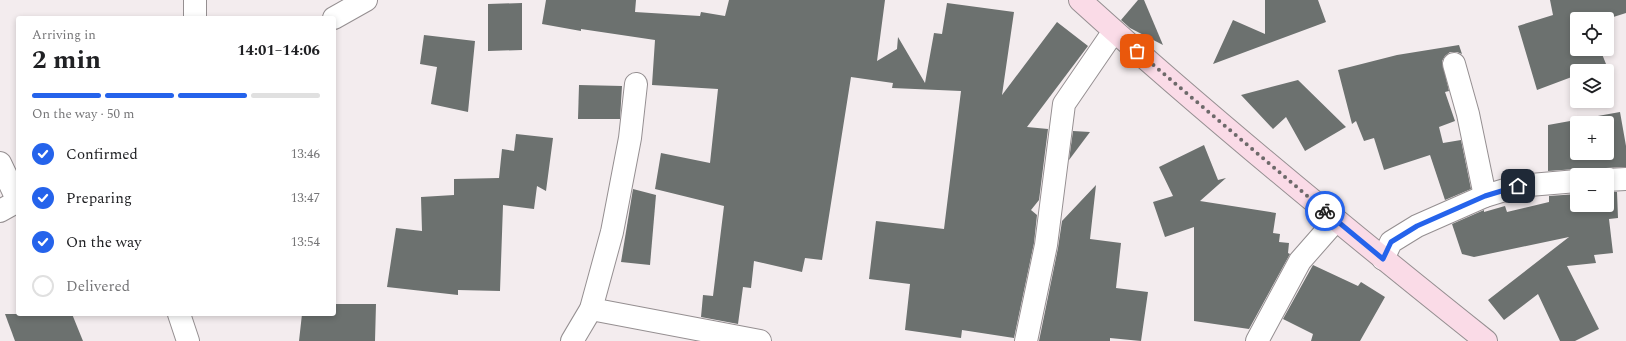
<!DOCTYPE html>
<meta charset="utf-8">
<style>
:root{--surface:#fff;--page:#f2f2f2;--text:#202124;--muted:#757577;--line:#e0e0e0;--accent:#2563eb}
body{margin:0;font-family:Spectral,serif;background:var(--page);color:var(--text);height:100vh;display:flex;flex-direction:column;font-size:15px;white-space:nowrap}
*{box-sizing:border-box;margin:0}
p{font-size:13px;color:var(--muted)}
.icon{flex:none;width:22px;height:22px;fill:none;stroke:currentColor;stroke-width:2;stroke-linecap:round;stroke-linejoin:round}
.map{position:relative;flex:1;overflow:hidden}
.drawer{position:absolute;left:16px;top:16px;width:320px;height:300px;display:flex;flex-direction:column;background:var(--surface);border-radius:4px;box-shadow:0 2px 6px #0003}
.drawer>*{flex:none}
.buttons{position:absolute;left:1570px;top:12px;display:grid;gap:8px}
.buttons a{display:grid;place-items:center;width:44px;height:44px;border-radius:4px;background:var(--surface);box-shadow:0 2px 6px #0003;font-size:20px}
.pin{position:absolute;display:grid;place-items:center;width:34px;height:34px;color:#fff;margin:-17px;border-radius:8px;box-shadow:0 2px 6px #0006}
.courier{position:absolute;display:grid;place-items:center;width:40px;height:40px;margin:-20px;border:3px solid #2563eb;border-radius:50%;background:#fff;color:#222;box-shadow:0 1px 5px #0007}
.summary em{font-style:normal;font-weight:700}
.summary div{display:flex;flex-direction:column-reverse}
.summary{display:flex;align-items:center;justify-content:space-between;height:68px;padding:0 16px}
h1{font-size:26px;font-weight:700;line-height:30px}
.bar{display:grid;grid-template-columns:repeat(4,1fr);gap:6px 4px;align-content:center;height:48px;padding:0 16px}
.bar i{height:5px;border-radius:3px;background:var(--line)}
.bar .selected{background:var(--accent)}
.bar p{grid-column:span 4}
ol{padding:0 16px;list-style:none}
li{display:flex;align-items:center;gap:12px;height:44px}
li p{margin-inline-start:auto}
li .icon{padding:4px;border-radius:50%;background:var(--accent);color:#fff;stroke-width:4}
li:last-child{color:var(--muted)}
li i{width:22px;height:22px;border:2px solid var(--line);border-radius:50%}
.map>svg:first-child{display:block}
.building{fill:#6c716f;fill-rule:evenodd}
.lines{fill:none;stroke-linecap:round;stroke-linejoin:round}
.minor-casing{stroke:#958f91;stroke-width:24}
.secondary-casing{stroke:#958f91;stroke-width:24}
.minor{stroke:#fff;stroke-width:22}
.secondary{stroke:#fadbe7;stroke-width:22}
.done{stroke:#6d696a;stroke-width:4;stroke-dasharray:0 7.2}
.route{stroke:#2563eb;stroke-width:5}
</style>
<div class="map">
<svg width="1626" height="341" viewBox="0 0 1626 341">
<rect width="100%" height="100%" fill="#f3ecee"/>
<g class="building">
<polygon points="546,0 636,0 635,12 700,16 701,12 725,16 729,0 885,0 877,61 897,49 898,37 925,83 934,33 942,34 947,3 1014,12 1002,95 1057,22 1088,46 1027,127 1048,129 1039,200 1031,210 1037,215 1034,243 1014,338 962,330 961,338 905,330 910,284 869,279 876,221 944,229 961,91 892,88 893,83 851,77 822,260 805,258 802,272 754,261 751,288 743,287 738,324 701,317 703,295 713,296 724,206 655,189 661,153 710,163 718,89 652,85 655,40 581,29 581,31 542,24"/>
<polygon points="1138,0 1144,0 1163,45 1130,28 1121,20"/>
<polygon points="1265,0 1318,0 1326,22 1213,64 1233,20 1265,34"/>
<polygon points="1550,0 1626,0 1626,13 1607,19 1577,19 1577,49 1600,49 1606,64 1587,71 1577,71 1577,75 1537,90 1518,26 1553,15"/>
<polygon points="522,3 522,50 488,51 488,4"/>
<polygon points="424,35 475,41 468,112 431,104 437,67 420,64"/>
<polygon points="1459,45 1462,54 1457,52 1450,52 1445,56 1442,61 1449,91 1445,92 1455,121 1439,127 1443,143 1461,140 1471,189 1445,200 1430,155 1384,170 1374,138 1364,141 1356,121 1352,124 1338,70 1397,55"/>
<polygon points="1298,80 1346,127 1305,151 1286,117 1273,129 1241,95"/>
<polygon points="579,85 622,86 620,119 578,119"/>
<path d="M1620,112L1626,146V167L1606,168L1600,170L1596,175H1588L1583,170L1576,169L1548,171V125ZM1577,123H1607V153H1577Z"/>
<polygon points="1073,131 1090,132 1069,160"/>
<polygon points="516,134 553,138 546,191 537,186 534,209 503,205 500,291 458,290 458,295 387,287 396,228 422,231 421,197 454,195 454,179 499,178 502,149 514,151"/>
<polygon points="1204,145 1218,180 1226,178 1200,201 1276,213 1273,233 1280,234 1279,242 1289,243 1288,253 1290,254 1249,329 1194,321 1194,227 1165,237 1153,202 1173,196 1159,167"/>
<polygon points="1096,185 1090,239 1121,243 1116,288 1148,292 1141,341 1110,338 1110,341 1039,341 1058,248 1062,221"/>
<polygon points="633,189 656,195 650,265 621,262"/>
<polygon points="1607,192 1617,192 1618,218 1609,219 1613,253 1594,255 1596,263 1567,266 1599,329 1575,341 1560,341 1538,294 1504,320 1488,300 1569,237 1474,257 1462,254 1452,224 1484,210 1484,212 1505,206 1507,212 1549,202 1549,196 1577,194 1577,205 1607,205"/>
<polygon points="1313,265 1358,286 1361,282 1385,297 1360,341 1311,341 1313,334 1283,319"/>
<polygon points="334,304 376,304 375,341 299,341 302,314 334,314"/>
<polygon points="5,314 72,314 83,341 15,341"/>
</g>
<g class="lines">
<g class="minor-casing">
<g id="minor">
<polyline points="195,18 195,0"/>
<polyline points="334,18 366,0"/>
<polyline points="1454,64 1468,114 1485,196"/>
<polyline points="0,163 18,201"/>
<polyline points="1607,180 1626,179"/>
<polyline points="0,211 18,201"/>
<polyline points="1383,259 1391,242 1417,226 1485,196 1518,186 1577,181"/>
<polyline points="591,309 760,341"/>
<polyline points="179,314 188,341"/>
<polyline points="572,341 591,309 612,232 630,138 636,84"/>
<polyline points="1026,341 1046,245 1064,104 1114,31"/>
<polyline points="1257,341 1300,261 1336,220"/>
</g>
</g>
<g class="secondary-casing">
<path id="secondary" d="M1080,0C1211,119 1348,231 1486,341"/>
</g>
<use href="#minor" class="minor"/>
<use href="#secondary" class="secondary"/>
</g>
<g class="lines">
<polyline class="done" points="1137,51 1325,211"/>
<polyline class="route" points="1325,211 1383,259 1391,242 1417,226 1485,196 1518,186"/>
</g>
</svg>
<div class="buttons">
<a><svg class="icon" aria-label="locate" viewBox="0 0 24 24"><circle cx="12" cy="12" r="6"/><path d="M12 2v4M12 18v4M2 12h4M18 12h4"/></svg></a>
<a><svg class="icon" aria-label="layers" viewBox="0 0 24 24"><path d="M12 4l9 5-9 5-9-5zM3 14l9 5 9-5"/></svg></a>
<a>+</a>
<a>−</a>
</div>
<div class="pin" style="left:1137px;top:51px;background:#ea580c"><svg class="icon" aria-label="bag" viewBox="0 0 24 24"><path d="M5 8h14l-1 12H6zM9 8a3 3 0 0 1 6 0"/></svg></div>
<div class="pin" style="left:1518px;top:186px;background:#1f2937"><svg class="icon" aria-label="home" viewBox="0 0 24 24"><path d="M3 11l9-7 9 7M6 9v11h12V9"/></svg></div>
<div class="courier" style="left:1325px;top:211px"><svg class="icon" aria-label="bike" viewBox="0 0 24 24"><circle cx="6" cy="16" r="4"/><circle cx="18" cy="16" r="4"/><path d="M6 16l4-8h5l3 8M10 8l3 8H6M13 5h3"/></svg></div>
<section class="drawer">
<div class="summary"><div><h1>2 min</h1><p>Arriving in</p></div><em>14:01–14:06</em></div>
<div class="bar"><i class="selected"></i><i class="selected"></i><i class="selected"></i><i></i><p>On the way · 50 m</p></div>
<ol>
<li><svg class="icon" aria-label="check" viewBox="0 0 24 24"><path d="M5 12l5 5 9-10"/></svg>Confirmed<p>13:46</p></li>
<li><svg class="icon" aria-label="check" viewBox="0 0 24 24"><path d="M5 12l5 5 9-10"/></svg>Preparing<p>13:47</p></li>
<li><svg class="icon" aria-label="check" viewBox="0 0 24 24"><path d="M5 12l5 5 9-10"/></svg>On the way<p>13:54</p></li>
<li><i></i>Delivered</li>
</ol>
</section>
</div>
